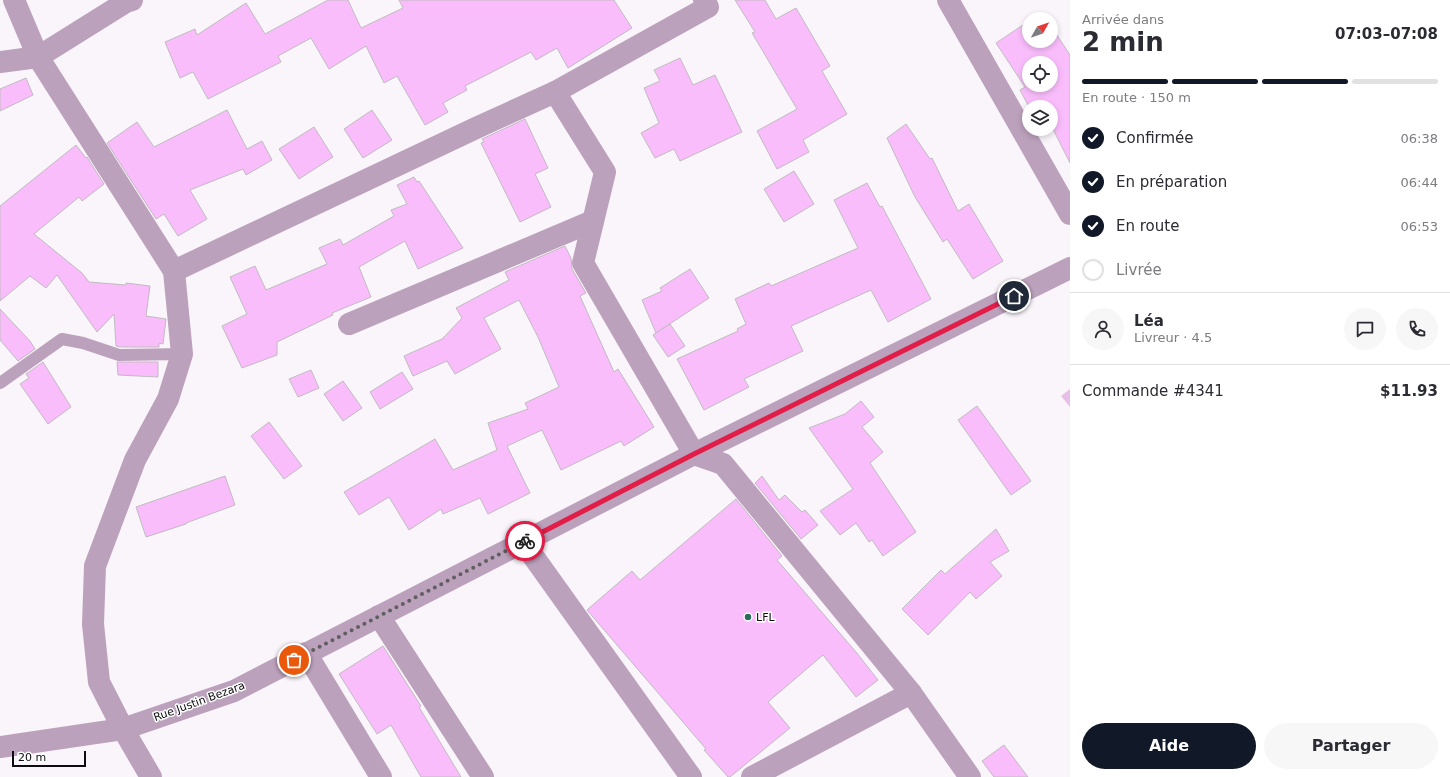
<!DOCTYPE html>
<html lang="fr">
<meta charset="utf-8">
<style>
:root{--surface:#fff;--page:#f7f7f7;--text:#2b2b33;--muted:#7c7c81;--line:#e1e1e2;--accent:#111827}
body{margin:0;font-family:"DejaVu Sans",sans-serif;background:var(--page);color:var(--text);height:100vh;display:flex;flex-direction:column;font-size:15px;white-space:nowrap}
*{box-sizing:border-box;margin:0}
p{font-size:13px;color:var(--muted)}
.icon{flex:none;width:22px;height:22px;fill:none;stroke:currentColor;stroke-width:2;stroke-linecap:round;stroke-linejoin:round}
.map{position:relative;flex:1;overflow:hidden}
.side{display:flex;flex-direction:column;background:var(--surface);width:380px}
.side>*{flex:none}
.needle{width:26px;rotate:50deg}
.fabs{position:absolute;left:1022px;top:12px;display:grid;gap:8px}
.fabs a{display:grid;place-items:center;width:36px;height:36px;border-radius:50%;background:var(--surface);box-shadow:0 2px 6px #0003;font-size:20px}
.scale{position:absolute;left:12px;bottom:10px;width:74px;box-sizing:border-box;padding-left:4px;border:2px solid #0e0c0e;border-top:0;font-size:11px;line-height:14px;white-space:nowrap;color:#0e0c0e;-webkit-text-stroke:3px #fff;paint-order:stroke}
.pin{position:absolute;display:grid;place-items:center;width:34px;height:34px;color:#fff;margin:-17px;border:2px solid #fff;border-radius:50%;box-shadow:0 1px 4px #0007}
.courier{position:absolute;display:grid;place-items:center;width:40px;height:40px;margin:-20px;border:3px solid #e11d48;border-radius:50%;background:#fff;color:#222;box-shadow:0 1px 5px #0007}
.headline em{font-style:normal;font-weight:800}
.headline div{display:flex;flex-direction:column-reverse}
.headline{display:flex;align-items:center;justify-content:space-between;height:68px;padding:0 12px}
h1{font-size:26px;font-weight:800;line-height:30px}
.bar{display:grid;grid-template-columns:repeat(4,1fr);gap:6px 4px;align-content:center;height:48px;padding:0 12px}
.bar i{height:5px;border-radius:3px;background:var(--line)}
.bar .current{background:var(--accent)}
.bar p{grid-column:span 4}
.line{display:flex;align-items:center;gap:10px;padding:0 12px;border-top:1px solid var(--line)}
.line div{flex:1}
.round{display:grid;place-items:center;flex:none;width:42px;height:42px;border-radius:21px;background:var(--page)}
ol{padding:0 12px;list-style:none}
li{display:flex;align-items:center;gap:12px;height:44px}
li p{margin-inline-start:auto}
li .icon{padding:4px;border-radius:50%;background:var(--accent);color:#fff;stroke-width:4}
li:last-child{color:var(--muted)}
li i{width:22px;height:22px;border:2px solid var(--line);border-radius:50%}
.button{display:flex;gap:8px;margin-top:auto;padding:8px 12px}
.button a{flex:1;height:46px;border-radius:24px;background:var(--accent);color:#fff;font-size:16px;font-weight:800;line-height:46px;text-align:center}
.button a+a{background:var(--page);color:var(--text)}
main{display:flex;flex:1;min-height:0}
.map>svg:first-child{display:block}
.green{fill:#e8bfe9}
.building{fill:#fabdfc;stroke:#c0bbc0;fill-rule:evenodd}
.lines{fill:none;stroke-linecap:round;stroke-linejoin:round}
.service{stroke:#bca1bc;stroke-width:12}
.minor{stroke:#bca1bc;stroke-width:22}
.tertiary{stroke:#bca1bc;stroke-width:22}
.done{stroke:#615e61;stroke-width:4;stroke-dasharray:0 7.2}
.route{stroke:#e11d48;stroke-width:5}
.poi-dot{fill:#296c5c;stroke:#fff;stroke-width:1.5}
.labels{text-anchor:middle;stroke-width:3;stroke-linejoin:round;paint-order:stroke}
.poi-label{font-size:11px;fill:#0e0c0e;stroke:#fff;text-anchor:start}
.street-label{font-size:11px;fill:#0e0c0e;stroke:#fff}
</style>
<main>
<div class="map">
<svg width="1070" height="777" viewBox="0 0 1070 777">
<rect width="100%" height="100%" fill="#faf5fa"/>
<polygon class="green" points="1070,389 1070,407 1061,396"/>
<g class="building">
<polygon points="328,0 348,0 361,28 403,8 399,0 614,0 632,28 568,68 557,48 536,60 531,52 465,86 467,90 443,103 448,112 425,125 397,76 384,83 366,46 329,69 311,38 278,56 281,62 208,99 193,72 180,78 165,42 195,29 197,35 246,3 265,34"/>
<polygon points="735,0 765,0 776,19 796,8 830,66 822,71 847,114 803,140 809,152 777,169 757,131 797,109 752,33 755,32"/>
<polygon points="1042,13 1046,19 1032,19"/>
<path d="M1029,21V41H1051V26L1070,55V163L1051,125V107H1029L1020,90L1025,87L996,43ZM1029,63H1051V85H1029Z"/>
<polygon points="680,58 693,85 715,75 742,132 680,161 674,149 655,158 641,133 659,123 644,88 660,81 654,70"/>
<polygon points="26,78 33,95 0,111 0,89"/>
<polygon points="227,110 247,149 262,141 272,160 246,175 243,169 190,190 207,219 178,236 164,214 156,219 107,143 137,122 154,147"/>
<polygon points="372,110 392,140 363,158 344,129"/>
<polygon points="525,119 548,168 535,174 551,207 520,222 481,143 484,142 482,139"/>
<polygon points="906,124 930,159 932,158 958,211 969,204 1003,261 973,279 947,239 943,242 915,197 887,138"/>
<polygon points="314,127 333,157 299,179 279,149"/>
<polygon points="76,145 86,158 87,157 104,184 82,201 79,197 34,234 82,273 89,282 126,285 126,283 150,286 146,316 166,319 163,344 159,343 159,347 120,347 116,346 114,314 97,332 57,275 46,288 30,276 0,301 0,206"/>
<polygon points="794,171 814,204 784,222 764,189"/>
<polygon points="414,177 417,182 419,181 463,248 418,269 405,241 359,267 371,297 332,313 333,315 277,342 277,355 242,368 222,326 247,314 230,277 255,266 266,290 327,264 319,248 340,239 343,245 394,216 391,210 407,204 397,185"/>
<polygon points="867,183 880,207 882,206 931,299 888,322 871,290 791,326 803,351 744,379 749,387 704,410 677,359 738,331 737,329 746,324 735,299 769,283 771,286 858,248 834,200"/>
<polygon points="565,246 571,258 572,269 586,293 580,296 614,372 618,369 654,427 624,446 621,441 561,470 542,430 507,446 530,493 488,514 480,498 443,514 441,509 409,530 389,497 359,515 344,492 435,439 453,470 497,450 488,423 528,409 525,403 559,387 538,337 519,300 484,318 501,349 455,374 447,361 413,376 404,356 442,339 462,318 456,308 509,280 505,272"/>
<polygon points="690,269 709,298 656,333 642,300 662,291 660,288"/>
<polygon points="0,309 30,341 35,349 18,361 0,340"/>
<polygon points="670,324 685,346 668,357 653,335"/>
<polygon points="43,362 71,407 48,424 20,384 29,378 26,374"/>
<polygon points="117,362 158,362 158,377 118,375"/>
<polygon points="311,370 319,388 298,397 289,379"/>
<polygon points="402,372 413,389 380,409 370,392"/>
<polygon points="343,381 362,408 343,421 324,394"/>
<polygon points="861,401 874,417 862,427 883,452 870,463 916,532 883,556 872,540 869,542 856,523 840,535 820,511 853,489 809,428 845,414"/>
<polygon points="977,406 1031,481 1011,495 958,420"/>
<polygon points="269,422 302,466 284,479 251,436"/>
<polygon points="225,476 235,505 186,523 186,524 146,537 136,507"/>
<polygon points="762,476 779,500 785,495 802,512 805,510 818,525 801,539 755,483"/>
<polygon points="736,499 782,556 777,560 856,652 878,680 856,697 823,655 768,702 790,728 730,777 728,777 704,750 706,749 587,610 632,571 640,580"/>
<polygon points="996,529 1009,551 990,562 1002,576 976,599 970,592 928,635 902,609 941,570 945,574"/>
<polygon points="383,646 421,706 419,707 461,777 421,777 391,725 377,734 339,674"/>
<polygon points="1004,745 1028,777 994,777 982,761"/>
</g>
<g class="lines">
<polyline class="service" points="0,383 62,339 83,343 119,355 182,354"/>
<g class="minor">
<polyline points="14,0 38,57 174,271 182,354 168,399 135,460 95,566 93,624 99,682 123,729 151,777"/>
<polyline points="948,0 1070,214"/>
<polyline points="0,62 38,57 126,2 132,0"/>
<polyline points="555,92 708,7 704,0"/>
<polyline points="174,271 476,128 555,92 605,172 583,263 694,454 723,464 911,693 970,777"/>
<polyline points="349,324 593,221"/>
<polyline points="523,542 691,777"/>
<polyline points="379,616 483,777"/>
<polyline points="306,653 381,777"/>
<polyline points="752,777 911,693"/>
</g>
<polyline class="tertiary" points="0,747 123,729 234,691 694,454 1070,268"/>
</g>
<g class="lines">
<polyline class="done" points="294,660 525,541"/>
<polyline class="route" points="525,541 694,454 1014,296"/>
</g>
<circle class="poi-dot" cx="748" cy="617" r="4"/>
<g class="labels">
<g class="poi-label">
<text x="756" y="621">LFL</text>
</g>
<g class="street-label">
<text transform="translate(199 701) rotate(-20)" y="4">Rue Justin Bezara</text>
</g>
</g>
</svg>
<div class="fabs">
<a><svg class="needle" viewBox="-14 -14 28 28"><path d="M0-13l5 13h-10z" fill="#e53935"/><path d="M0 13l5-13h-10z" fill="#7c7c81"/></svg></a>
<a><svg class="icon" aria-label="locate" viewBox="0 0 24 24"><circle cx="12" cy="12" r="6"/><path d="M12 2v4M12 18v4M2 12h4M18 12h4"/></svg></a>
<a><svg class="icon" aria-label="layers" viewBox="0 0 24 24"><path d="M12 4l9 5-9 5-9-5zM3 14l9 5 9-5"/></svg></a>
</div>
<div class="scale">20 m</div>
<div class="pin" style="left:294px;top:660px;background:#ea580c"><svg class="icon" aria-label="bag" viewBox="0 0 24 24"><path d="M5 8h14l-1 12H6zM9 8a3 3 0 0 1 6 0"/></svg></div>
<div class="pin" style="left:1014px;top:296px;background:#1f2937"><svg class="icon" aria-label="home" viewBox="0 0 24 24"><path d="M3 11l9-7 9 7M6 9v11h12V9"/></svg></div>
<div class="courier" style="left:525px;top:541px"><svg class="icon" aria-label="bike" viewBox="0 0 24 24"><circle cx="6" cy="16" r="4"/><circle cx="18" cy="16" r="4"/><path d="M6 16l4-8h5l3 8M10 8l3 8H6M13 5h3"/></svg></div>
</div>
<section class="side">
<div class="headline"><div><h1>2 min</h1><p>Arrivée dans</p></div><em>07:03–07:08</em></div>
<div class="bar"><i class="current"></i><i class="current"></i><i class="current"></i><i></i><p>En route · 150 m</p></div>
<ol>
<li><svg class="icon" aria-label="check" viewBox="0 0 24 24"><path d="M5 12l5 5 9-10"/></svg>Confirmée<p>06:38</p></li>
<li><svg class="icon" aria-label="check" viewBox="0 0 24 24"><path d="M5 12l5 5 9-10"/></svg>En préparation<p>06:44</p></li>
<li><svg class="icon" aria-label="check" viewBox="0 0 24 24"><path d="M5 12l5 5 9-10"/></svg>En route<p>06:53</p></li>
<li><i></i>Livrée</li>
</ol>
<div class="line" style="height:72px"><a class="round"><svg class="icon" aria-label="person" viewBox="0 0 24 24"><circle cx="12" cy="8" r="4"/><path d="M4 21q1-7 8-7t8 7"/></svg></a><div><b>Léa</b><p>Livreur · 4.5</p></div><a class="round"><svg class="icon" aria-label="chat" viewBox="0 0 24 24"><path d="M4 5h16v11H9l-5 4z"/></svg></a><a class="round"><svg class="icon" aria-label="phone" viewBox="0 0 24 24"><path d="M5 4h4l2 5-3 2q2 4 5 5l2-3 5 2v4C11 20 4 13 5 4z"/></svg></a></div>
<div class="line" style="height:52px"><div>Commande #4341</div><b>$11.93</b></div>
<div class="button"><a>Aide</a><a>Partager</a></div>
</section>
</main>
